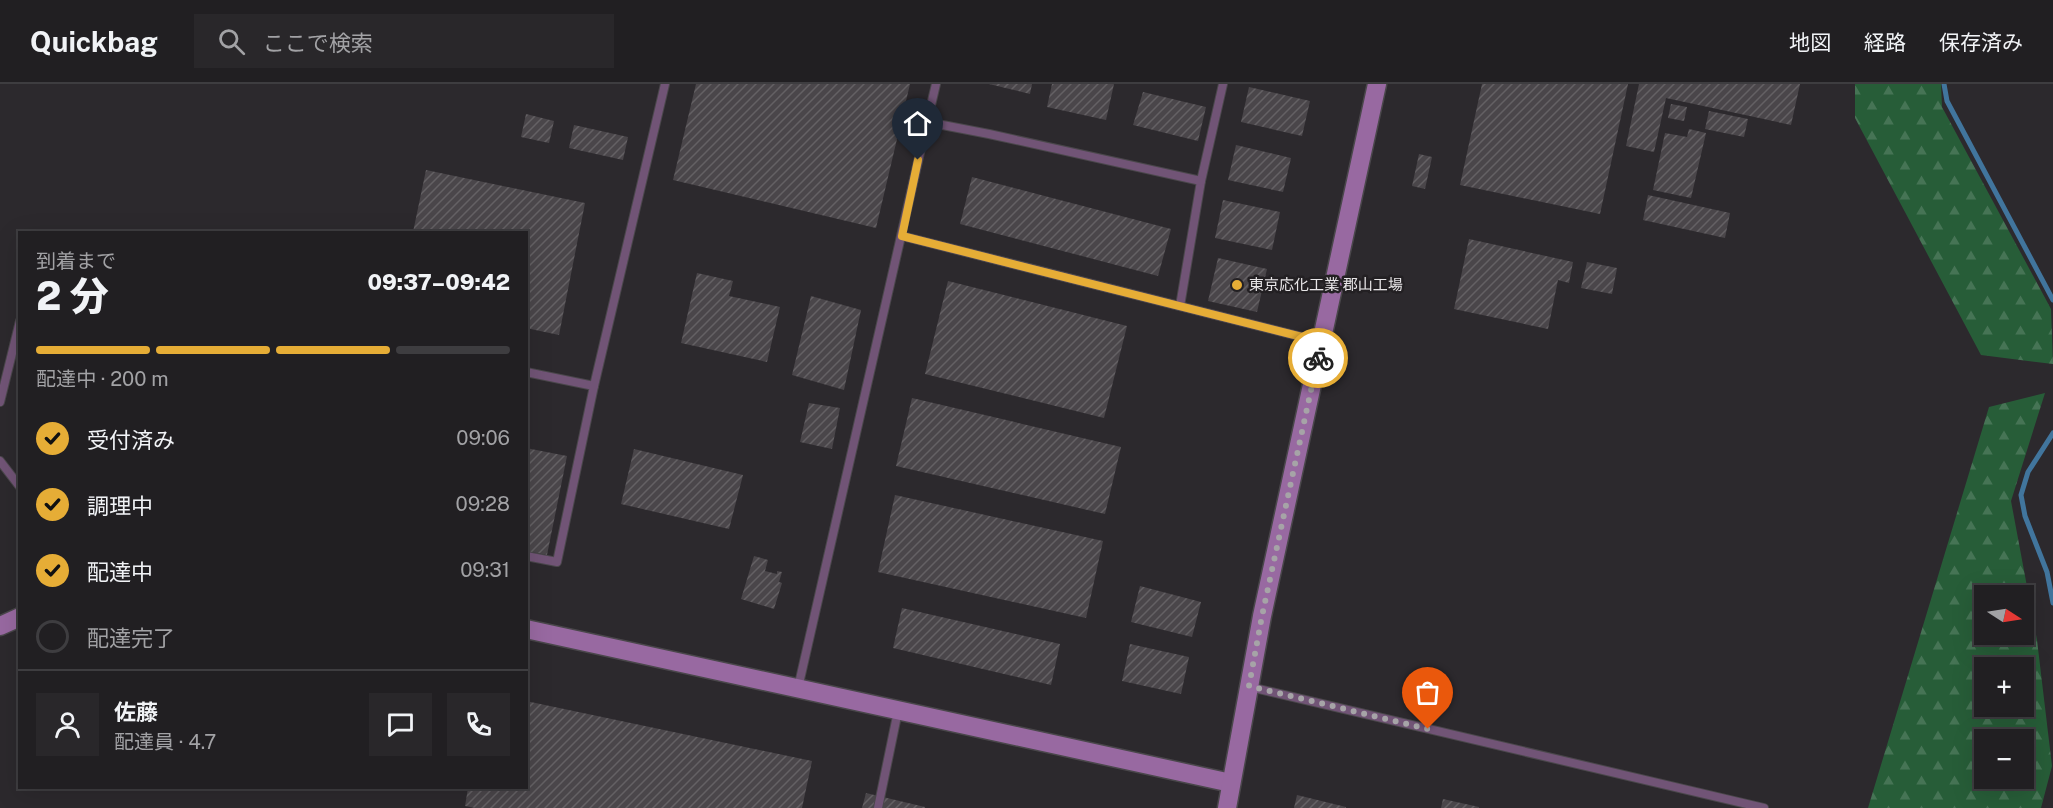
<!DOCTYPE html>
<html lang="ja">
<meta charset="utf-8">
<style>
:root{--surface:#211f22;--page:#29272a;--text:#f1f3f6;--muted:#a2a2a5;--line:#3e3d40;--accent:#e6ad36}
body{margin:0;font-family:"Public Sans","Noto Sans JP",sans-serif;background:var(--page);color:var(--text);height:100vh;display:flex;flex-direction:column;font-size:22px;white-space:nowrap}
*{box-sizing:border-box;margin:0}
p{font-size:20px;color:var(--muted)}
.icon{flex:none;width:33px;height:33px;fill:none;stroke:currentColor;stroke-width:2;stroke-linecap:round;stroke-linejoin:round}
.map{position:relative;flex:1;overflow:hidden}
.details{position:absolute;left:18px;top:147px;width:510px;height:558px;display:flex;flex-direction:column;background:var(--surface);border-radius:0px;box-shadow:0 6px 24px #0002,0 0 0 2px var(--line)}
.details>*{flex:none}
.needle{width:39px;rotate:102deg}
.controls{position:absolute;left:1974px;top:501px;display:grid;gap:12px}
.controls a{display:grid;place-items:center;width:60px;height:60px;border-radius:0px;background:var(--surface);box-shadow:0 6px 24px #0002,0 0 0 2px var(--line);font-size:30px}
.pin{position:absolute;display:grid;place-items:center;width:51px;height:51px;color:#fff;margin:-62px -26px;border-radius:50% 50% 50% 0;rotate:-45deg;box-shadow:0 0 6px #0007}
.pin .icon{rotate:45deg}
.courier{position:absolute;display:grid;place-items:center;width:60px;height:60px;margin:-30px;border:4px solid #e6ad36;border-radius:50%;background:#fff;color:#222;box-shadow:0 2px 8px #0007}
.headline em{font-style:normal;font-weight:800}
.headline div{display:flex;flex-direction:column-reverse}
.headline{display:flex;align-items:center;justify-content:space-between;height:102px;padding:0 18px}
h1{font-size:39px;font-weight:800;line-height:45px}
.bar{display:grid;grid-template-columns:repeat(4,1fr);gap:9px 6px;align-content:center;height:72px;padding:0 18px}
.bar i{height:8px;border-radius:4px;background:var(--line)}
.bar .current{background:var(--accent)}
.bar p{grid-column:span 4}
.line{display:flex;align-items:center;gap:15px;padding:0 18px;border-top:2px solid var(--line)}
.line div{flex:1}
.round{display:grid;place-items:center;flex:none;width:63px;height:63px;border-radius:0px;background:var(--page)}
ol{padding:0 18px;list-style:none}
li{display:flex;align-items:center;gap:18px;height:66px}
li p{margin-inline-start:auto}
li .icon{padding:6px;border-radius:50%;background:var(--accent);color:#111;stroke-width:4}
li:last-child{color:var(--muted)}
li i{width:33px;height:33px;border:3px solid var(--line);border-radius:50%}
header{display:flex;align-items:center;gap:36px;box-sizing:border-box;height:84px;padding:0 30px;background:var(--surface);border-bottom:2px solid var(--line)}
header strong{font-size:28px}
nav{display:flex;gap:33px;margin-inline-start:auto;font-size:21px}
.search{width:420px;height:54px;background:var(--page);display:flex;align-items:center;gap:15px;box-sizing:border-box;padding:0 21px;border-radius:0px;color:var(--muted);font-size:22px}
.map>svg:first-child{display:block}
.forest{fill:url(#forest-firs);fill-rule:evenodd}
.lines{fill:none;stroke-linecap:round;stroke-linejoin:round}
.stream{stroke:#41759d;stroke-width:5}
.building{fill:url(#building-hatch)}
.lane-casing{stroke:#4a474b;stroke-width:10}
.secondary-casing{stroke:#4a474b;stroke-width:21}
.lane{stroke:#715476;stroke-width:8}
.secondary{stroke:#9869a1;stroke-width:18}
.done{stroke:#a6a4a7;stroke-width:6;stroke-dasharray:0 10.8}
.route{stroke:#e6ad36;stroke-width:8}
.poi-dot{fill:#e6ad36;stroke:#232023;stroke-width:2}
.labels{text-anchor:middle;stroke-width:5;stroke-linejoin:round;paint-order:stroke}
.poi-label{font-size:15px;fill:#e8e6e8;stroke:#232023;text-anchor:start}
</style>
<header>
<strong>Quickbag</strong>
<div class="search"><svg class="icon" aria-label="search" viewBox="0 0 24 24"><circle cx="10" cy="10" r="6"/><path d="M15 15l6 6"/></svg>ここで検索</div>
<nav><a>地図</a><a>経路</a><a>保存済み</a></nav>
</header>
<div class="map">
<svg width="2053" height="724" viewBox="0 0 2053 724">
<defs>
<pattern id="forest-firs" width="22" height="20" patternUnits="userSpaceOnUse" patternTransform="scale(1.5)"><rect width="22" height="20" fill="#275d38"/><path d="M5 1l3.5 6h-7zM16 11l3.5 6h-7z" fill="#467455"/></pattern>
<pattern id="building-hatch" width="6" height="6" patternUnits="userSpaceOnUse" patternTransform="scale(1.5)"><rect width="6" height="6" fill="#4a464a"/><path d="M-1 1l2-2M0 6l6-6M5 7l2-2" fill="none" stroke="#646164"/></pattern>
</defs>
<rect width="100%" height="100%" fill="#2c292d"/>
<g class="forest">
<polygon points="1855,0 1941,0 1942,23 2051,225 2053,280 1981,271 1855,34"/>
<path d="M2045,309L2011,417L2037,556L2052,682L2041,724H1868L1989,323ZM1984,512H2024V550H1984ZM1984,584H2024V622H1984ZM1984,656H2024V694H1984Z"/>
</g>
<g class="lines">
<g class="stream">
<polyline points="1944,0 1947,17 2053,216"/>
<polyline points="2053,349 2028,388 2021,411 2025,432 2047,488 2053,519"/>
</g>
</g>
<g class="building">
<polygon points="696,0 910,0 876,144 673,96"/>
<polygon points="989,0 1032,0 1030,10"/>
<polygon points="1052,0 1114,0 1106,36 1047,23"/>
<polygon points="1482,0 1628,0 1600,130 1460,101"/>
<polygon points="1639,0 1800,0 1791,41 1666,14 1654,68 1626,62"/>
<polygon points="1249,3 1310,17 1302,52 1241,38"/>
<polygon points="1143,8 1206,23 1198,57 1133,41"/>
<polygon points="1671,20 1687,23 1684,37 1668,34"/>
<polygon points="1709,27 1748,35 1744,53 1705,45"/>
<polygon points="526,30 554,37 549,59 521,53"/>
<polygon points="574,41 628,53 623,76 569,64"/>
<polygon points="1689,45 1706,49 1691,114 1653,106 1665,49 1687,53"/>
<polygon points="1236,61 1291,74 1283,108 1228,96"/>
<polygon points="1419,70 1432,73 1425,105 1412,102"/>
<polygon points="426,86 585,119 559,251 526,244 526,148 413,148"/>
<polygon points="972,93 1171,145 1158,192 960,140"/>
<polygon points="1648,111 1730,129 1725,154 1643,136"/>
<polygon points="1223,116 1280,128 1272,166 1215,154"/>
<polygon points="1469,155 1573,178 1569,199 1558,196 1548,245 1454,225"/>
<polygon points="1218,174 1267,185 1257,228 1208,217"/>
<polygon points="1587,178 1617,184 1612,210 1581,204"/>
<polygon points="697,189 733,197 729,212 780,223 767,278 681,259"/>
<polygon points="948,197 1127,242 1104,334 925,290"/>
<polygon points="811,212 861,226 844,306 792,291"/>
<polygon points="912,314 1121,363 1105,430 896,382"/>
<polygon points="809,319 840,324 832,365 800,358"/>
<polygon points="526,364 567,372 547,471 526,467"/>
<polygon points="634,365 743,391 729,445 621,420"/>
<polygon points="895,411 1103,457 1086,534 878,488"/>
<polygon points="754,472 768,476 765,487 777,490 777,487 782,488 779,498 782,499 774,525 741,515"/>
<polygon points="1140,502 1201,518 1192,553 1131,538"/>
<polygon points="902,524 1060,560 1051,601 893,564"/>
<polygon points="1130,560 1189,573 1181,610 1122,597"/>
<polygon points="526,617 812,677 802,724 475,724 465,722 468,704 526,704"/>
<polygon points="866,709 925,723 925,724 862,724"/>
<polygon points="1297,711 1346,723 1346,724 1294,724"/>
<polygon points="1443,715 1479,723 1479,724 1441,724"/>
</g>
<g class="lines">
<g class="lane-casing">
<g id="lane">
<polyline points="927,38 936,0"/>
<polyline points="902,152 1322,258"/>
<polyline points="1180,222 1201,97 1223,0"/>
<polyline points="526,288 594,302"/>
<polyline points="0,318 20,237"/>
<polyline points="0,377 20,403"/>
<polyline points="526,472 557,478 594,302 665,0"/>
<polyline points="1250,603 1764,724"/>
<polyline points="798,604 927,38 989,50 1201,97"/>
<polyline points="878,724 898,627"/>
</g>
</g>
<g class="secondary-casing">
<g id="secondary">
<polyline points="0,542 20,533"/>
<polyline points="526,545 1231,699"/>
<polyline points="1227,724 1262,532 1377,0"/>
</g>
</g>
<use href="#lane" class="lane"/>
<use href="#secondary" class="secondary"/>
</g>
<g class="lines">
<polyline class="done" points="1318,274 1262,532 1249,602 1428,645"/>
<polyline class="route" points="918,76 902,152 1322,258 1318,274"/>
</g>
<circle class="poi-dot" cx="1237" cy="201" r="6"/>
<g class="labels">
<g class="poi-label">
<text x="1249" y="206">東京応化工業 郡山工場</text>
</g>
</g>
</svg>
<div class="controls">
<a><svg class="needle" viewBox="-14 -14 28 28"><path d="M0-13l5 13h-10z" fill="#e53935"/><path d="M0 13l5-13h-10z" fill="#a2a2a5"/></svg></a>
<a>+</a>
<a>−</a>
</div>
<div class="pin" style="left:1428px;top:645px;background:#ea580c"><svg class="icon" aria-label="bag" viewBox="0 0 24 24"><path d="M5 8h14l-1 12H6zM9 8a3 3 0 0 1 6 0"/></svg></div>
<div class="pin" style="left:918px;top:76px;background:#1f2937"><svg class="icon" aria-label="home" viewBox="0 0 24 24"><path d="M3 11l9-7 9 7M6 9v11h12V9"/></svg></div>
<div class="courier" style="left:1318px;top:274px"><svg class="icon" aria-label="bike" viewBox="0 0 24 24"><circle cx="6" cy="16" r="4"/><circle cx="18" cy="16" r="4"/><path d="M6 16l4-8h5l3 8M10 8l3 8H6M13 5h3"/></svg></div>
<section class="details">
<div class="headline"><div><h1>2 分</h1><p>到着まで</p></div><em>09:37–09:42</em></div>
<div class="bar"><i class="current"></i><i class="current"></i><i class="current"></i><i></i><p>配達中 · 200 m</p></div>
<ol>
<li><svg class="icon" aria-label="check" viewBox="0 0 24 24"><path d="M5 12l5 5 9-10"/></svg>受付済み<p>09:06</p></li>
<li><svg class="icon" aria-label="check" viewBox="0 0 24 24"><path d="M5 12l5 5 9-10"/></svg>調理中<p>09:28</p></li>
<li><svg class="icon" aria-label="check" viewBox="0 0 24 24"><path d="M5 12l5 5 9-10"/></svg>配達中<p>09:31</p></li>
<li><i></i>配達完了</li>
</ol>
<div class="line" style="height:108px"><a class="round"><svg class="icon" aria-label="person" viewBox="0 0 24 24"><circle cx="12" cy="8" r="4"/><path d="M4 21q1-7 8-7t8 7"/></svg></a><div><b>佐藤</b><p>配達員 · 4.7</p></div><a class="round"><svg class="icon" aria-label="chat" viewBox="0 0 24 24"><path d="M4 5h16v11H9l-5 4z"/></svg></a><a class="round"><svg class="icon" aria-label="phone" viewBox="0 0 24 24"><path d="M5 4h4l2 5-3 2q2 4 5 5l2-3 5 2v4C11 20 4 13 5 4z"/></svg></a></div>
</section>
</div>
